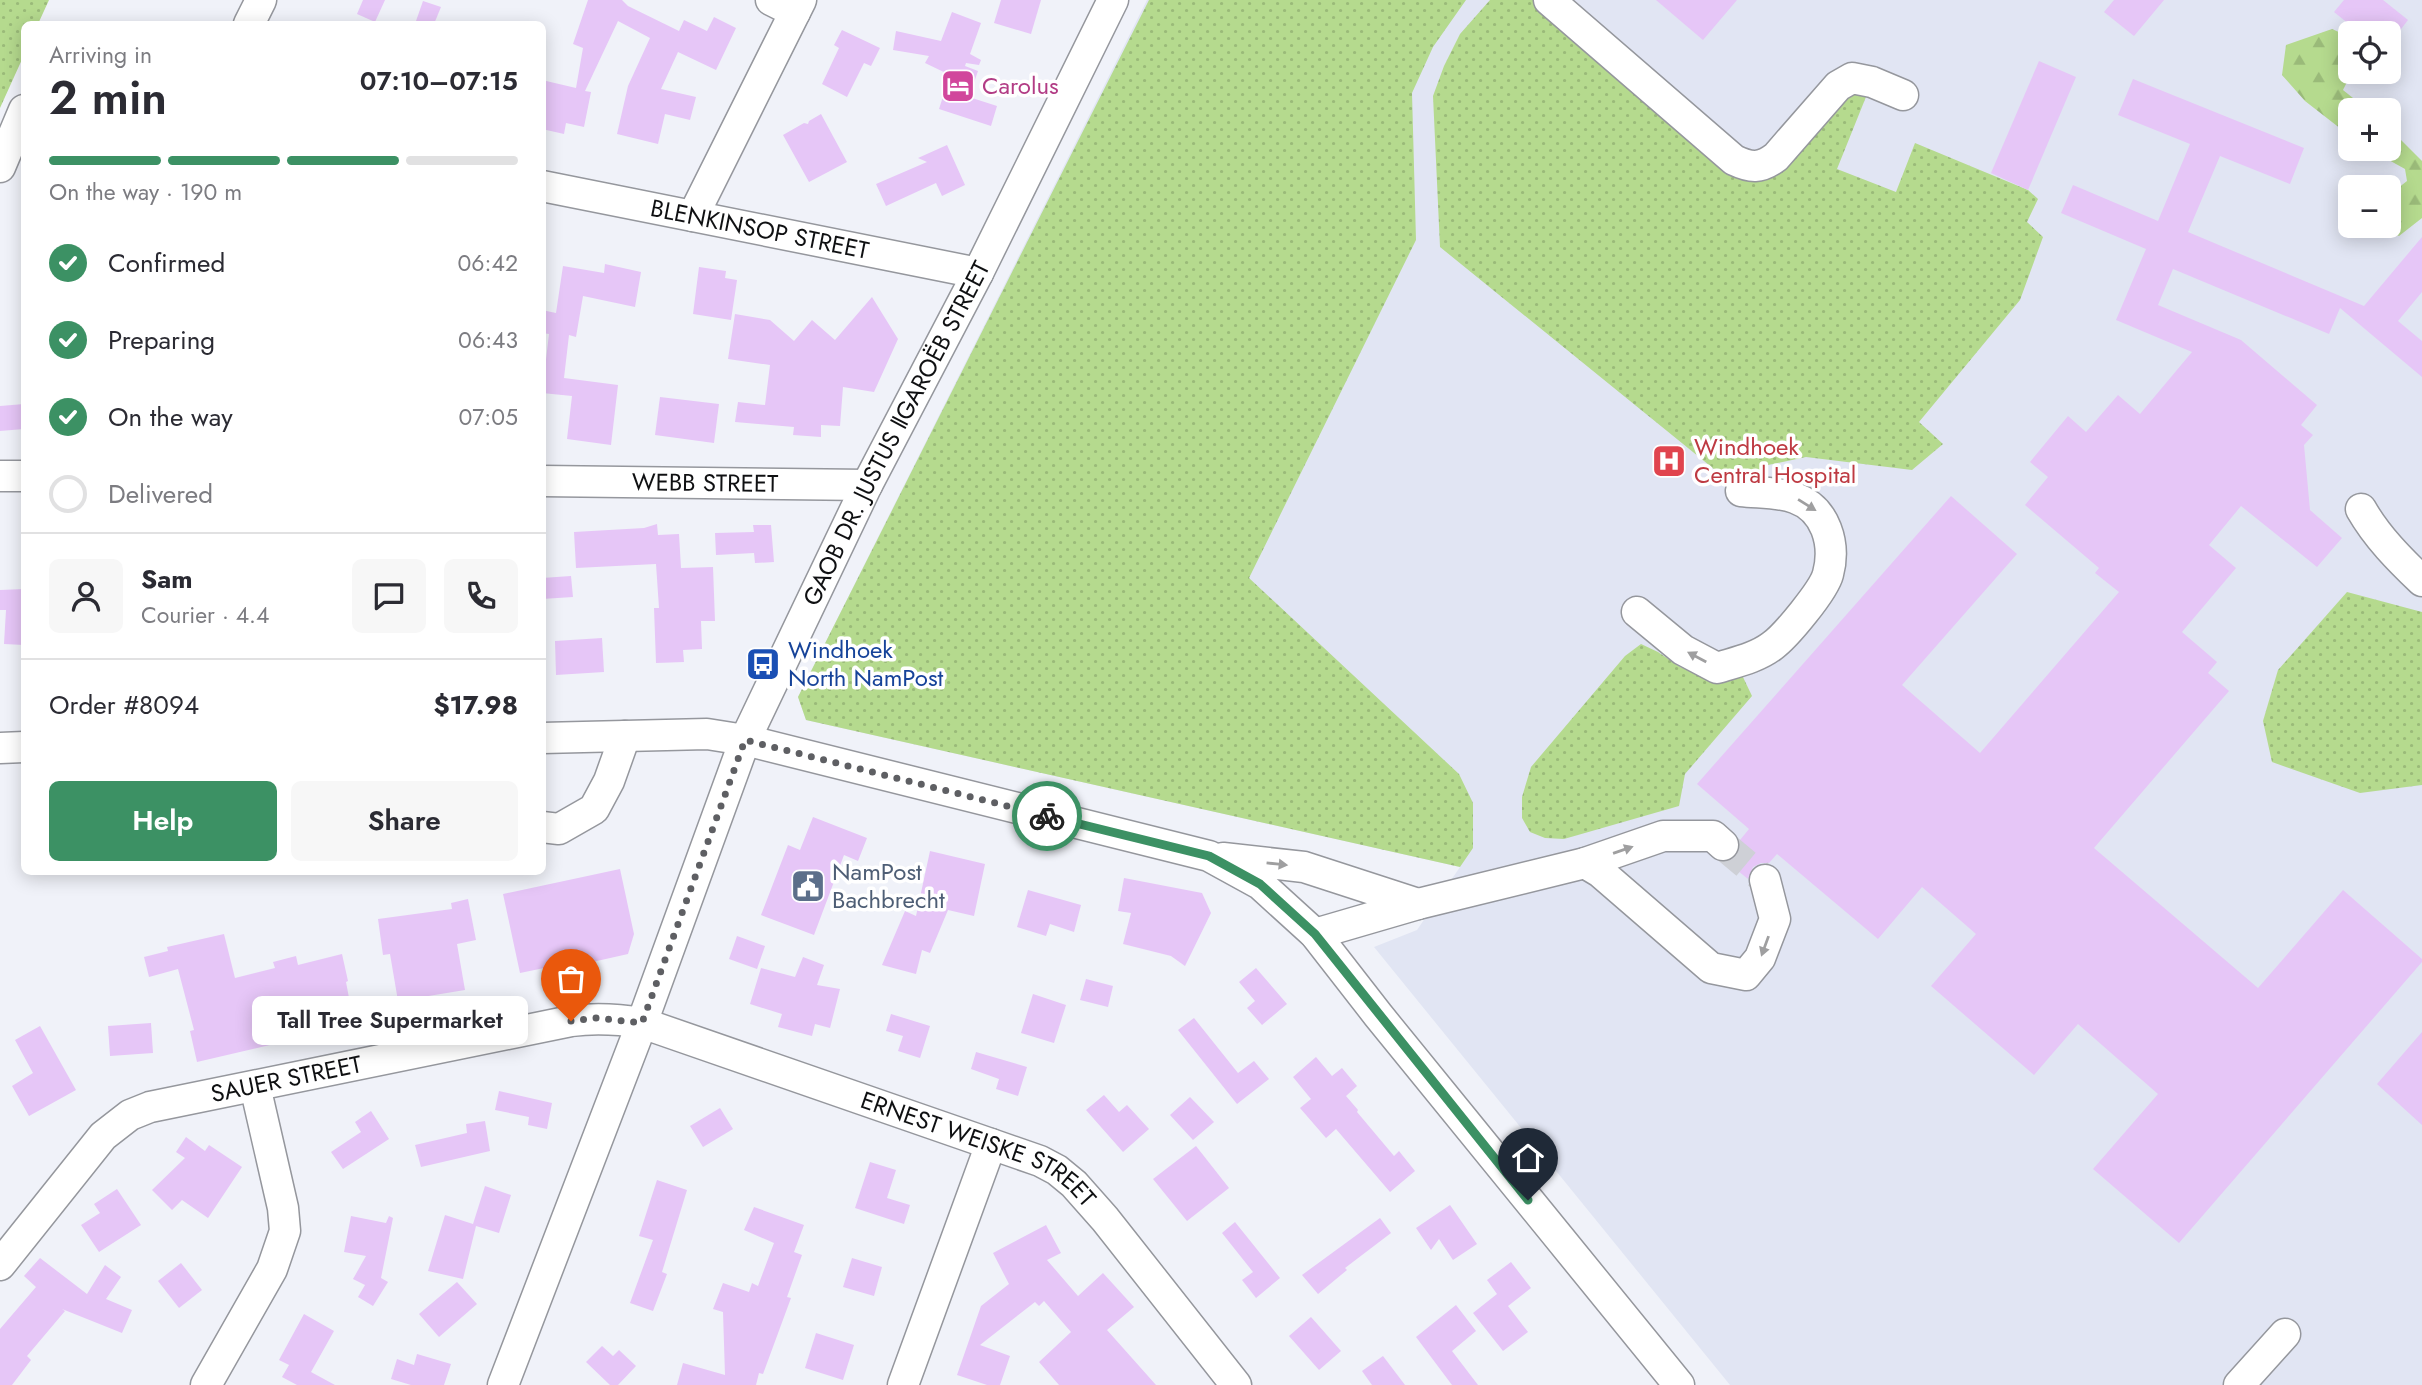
<!DOCTYPE html>
<meta charset="utf-8">
<style>
:root{--surface:#fff;--page:#f7f7f7;--text:#2b2b33;--muted:#7c7c81;--line:#e1e1e2;--accent:#3c9164}
body{margin:0;font-family:Jost,sans-serif;background:var(--page);color:var(--text);height:100vh;display:flex;flex-direction:column;font-size:26px;white-space:nowrap}
*{box-sizing:border-box;margin:0}
p{font-size:23px;color:var(--muted)}
.icon{flex:none;width:38px;height:38px;fill:none;stroke:currentColor;stroke-width:2;stroke-linecap:round;stroke-linejoin:round}
.map{position:relative;flex:1;overflow:hidden}
.side{position:absolute;left:21px;top:21px;width:525px;height:854px;display:flex;flex-direction:column;background:var(--surface);border-radius:10px;box-shadow:0 4px 18px #0003}
.side>*{flex:none}
.controls{position:absolute;left:2338px;top:21px;display:grid;gap:14px}
.controls a{display:grid;place-items:center;width:63px;height:63px;border-radius:10px;background:var(--surface);box-shadow:0 4px 18px #0003;font-size:35px}
.pin{position:absolute;display:grid;place-items:center;width:60px;height:60px;color:#fff;margin:-72px -30px;border-radius:50% 50% 50% 0;rotate:-45deg;box-shadow:0 0 7px #0007}
.pin .icon{rotate:45deg}
.courier{position:absolute;display:grid;place-items:center;width:70px;height:70px;margin:-35px;border:5px solid #3c9164;border-radius:50%;background:#fff;color:#222;box-shadow:0 2px 9px #0007}
.bubble{position:absolute;height:49px;border-radius:10px;background:var(--surface);box-shadow:0 4px 18px #0003;font-size:23px;font-weight:600;line-height:49px;text-align:center}
.headline em{font-style:normal;font-weight:600}
.headline div{display:flex;flex-direction:column-reverse}
.headline{display:flex;align-items:center;justify-content:space-between;height:119px;padding:0 28px}
h1{font-size:46px;font-weight:600;line-height:52px}
.bar{display:grid;grid-template-columns:repeat(4,1fr);gap:10px 7px;align-content:center;height:84px;padding:0 28px}
.bar i{height:9px;border-radius:5px;background:var(--line)}
.bar .selected{background:var(--accent)}
.bar p{grid-column:span 4}
.line{display:flex;align-items:center;gap:18px;padding:0 28px;border-top:2px solid var(--line)}
.line div{flex:1}
.round{display:grid;place-items:center;flex:none;width:74px;height:74px;border-radius:10px;background:var(--page)}
ol{padding:0 28px;list-style:none}
li{display:flex;align-items:center;gap:21px;height:77px}
li p{margin-inline-start:auto}
li .icon{padding:7px;border-radius:50%;background:var(--accent);color:#fff;stroke-width:4}
li:last-child{color:var(--muted)}
li i{width:38px;height:38px;border:4px solid var(--line);border-radius:50%}
.primary-button{display:flex;gap:14px;margin-top:auto;padding:14px 28px}
.primary-button a{flex:1;height:80px;border-radius:10px;background:var(--accent);color:#fff;font-size:28px;font-weight:600;line-height:80px;text-align:center}
.primary-button a+a{background:var(--page);color:var(--text)}
.map>svg:first-child{display:block}
.built{fill:#e1e5f3;fill-rule:evenodd}
.grass{fill:url(#grass-dots)}
.forest{fill:url(#forest-firs)}
.building{fill:#e6c6f7}
.lines{fill:none;stroke-linecap:round;stroke-linejoin:round}
.minor-tunnel{stroke:#ced0d6;stroke-width:30;stroke-dasharray:30 15;stroke-linecap:butt}
.minor-casing{stroke:#95979d;stroke-width:33}
.minor{stroke:#fff;stroke-width:30}
.oneway{fill:#9f9fa0}
.done{stroke:#5e5f63;stroke-width:7;stroke-dasharray:0 12.6}
.route{stroke:#3c9164;stroke-width:9}
.labels{text-anchor:middle;stroke-width:7;stroke-linejoin:round;paint-order:stroke}
.hotel-label{font-size:24px;fill:#b23c85;stroke:#fff;text-anchor:start}
.street-label{font-size:24px;fill:#0f1012;stroke:#fff}
.health-label{font-size:24px;fill:#be3a42;stroke:#fff;text-anchor:start}
.transit-label{font-size:24px;fill:#164399;stroke:#fff;text-anchor:start}
.service-label{font-size:24px;fill:#4e5e75;stroke:#fff;text-anchor:start}
</style>
<div class="map">
<svg width="2422" height="1385" viewBox="0 0 2422 1385">
<defs>
<pattern id="grass-dots" width="8" height="8" patternUnits="userSpaceOnUse" patternTransform="scale(1.75)"><rect width="8" height="8" fill="#b5da8e"/><path d="M2 2h.1M6 6h.1" fill="none" stroke="#9aba79" stroke-width="1.8" stroke-linecap="round"/></pattern>
<pattern id="forest-firs" width="22" height="20" patternUnits="userSpaceOnUse" patternTransform="scale(1.75)"><rect width="22" height="20" fill="#b5da8e"/><path d="M5 1l3.5 6h-7zM16 11l3.5 6h-7z" fill="#9aba79"/></pattern>
</defs>
<rect width="100%" height="100%" fill="#f0f2f9"/>
<path class="built" d="M1147,0H2422V1385H1730L1374,947L1417,930L1460,867L806,720L798,697ZM2350,33H2389V72H2350ZM2350,110H2389V149H2350ZM2350,187H2389V226H2350Z"/>
<g class="grass">
<polygon points="0,0 49,0 38,24 24,24 24,55 0,108"/>
<polygon points="1149,0 1466,0 1433,47 1412,93 1416,240 1249,578 1459,774 1473,803 1473,848 1460,867 806,720 798,697"/>
<polygon points="1490,0 1549,0 1750,167 1838,86 1872,82 1837,169 1896,192 1915,143 2028,190 2038,199 2027,222 2043,237 2020,300 1919,422 1943,444 1912,470 1806,457 1768,465 1741,491 1440,247 1433,96 1444,66 1460,34"/>
<polygon points="2347,592 2422,612 2422,785 2360,793 2272,762 2263,721 2278,670"/>
<polygon points="1641,644 1658,652 1680,667 1718,683 1742,675 1752,696 1685,774 1679,806 1564,839 1545,838 1530,832 1522,818 1522,797 1531,767 1625,656"/>
</g>
<g class="forest">
<polygon points="2332,29 2350,37 2350,72 2352,72 2343,90 2368,110 2350,110 2350,136 2305,101 2282,75 2286,45"/>
<polygon points="2389,128 2422,161 2422,218 2399,236 2376,226 2389,226 2389,195 2407,181 2405,169 2369,149 2389,149"/>
</g>
<g class="building">
<polygon points="363,0 385,0 375,22 357,14"/>
<polygon points="588,0 622,0 628,6 679,31 684,20 707,31 714,17 736,28 716,70 678,52 661,89 696,97 690,120 665,114 658,144 617,134 628,86 650,38 618,21 585,91 591,92 584,127 566,123 564,134 542,129 542,80 576,88 583,48 573,44"/>
<polygon points="1001,0 1041,0 1031,34 994,23"/>
<polygon points="1656,0 1737,0 1703,40"/>
<polygon points="2114,0 2164,0 2134,36 2104,12"/>
<polygon points="2344,0 2383,0 2408,20 2398,33 2360,33 2334,12"/>
<polygon points="423,1 441,7 434,24 416,21"/>
<polygon points="952,12 981,23 970,54 981,60 979,65 966,63 965,66 978,71 969,97 997,106 991,126 939,109 950,75 925,63 929,56 893,50 896,31 941,41"/>
<polygon points="842,30 880,48 871,66 864,63 847,97 822,84 839,48 834,45"/>
<polygon points="2039,61 2076,77 2028,190 1991,173"/>
<polygon points="2133,79 2304,148 2290,184 2220,156 2188,232 2364,306 2422,237 2422,292 2398,321 2422,341 2422,377 2340,308 2329,334 2173,269 2158,305 2241,340 2317,405 2301,425 2313,435 2304,445 2310,510 2342,538 2317,567 2241,506 2209,545 2236,568 2182,632 2217,662 2208,673 2229,691 2094,848 2258,988 2343,890 2422,959 2422,962 2179,1243 2093,1169 2158,1094 2078,1024 2034,1075 1931,986 1976,934 1922,887 1878,939 1777,854 1769,863 1761,863 1753,867 1748,879 1727,862 1736,856 1740,849 1740,840 1749,829 1697,784 1951,496 2017,554 1902,685 1980,753 2119,592 2095,573 2099,568 2025,505 2048,477 2030,462 2068,416 2086,432 2118,395 2140,414 2192,352 2116,320 2146,249 2061,213 2073,185 2158,221 2190,144 2118,115"/>
<polygon points="821,114 847,162 809,182 783,135 804,123 808,124 809,121"/>
<polygon points="947,145 965,185 942,196 936,183 886,206 876,184 927,162 918,158"/>
<polygon points="605,264 641,272 635,307 583,296 576,337 569,335 564,378 618,385 611,445 567,439 572,396 542,393 549,334 542,333 542,310 556,313 563,266 604,273"/>
<polygon points="699,267 726,271 725,278 737,280 731,320 693,314"/>
<polygon points="872,297 898,339 874,392 843,387 840,426 821,425 821,437 793,435 794,427 735,422 738,402 765,405 770,365 728,359 735,314 770,320 794,341 812,320 835,340"/>
<polygon points="660,397 719,404 714,443 655,435"/>
<polygon points="24,404 24,429 0,431 0,406"/>
<polygon points="657,524 658,535 679,534 681,568 713,567 715,621 701,621 702,649 683,650 684,662 656,663 654,608 659,608 656,564 576,568 574,532 644,528"/>
<polygon points="753,525 771,525 774,562 755,563 754,553 716,555 715,533 754,532"/>
<polygon points="571,576 573,597 542,599 542,578"/>
<polygon points="24,589 24,645 4,644 6,610 0,610 0,590"/>
<polygon points="602,638 604,672 556,675 555,641"/>
<polygon points="813,817 867,838 858,861 844,855 814,935 761,915 788,845 800,850"/>
<polygon points="930,851 985,864 974,916 948,910 930,953 922,950 916,974 882,965 905,911 916,916"/>
<polygon points="620,869 634,934 628,954 579,965 578,961 520,973 503,894"/>
<polygon points="1124,878 1202,893 1211,913 1185,966 1171,956 1123,944 1131,913 1118,911"/>
<polygon points="1028,890 1081,905 1074,932 1050,924 1046,936 1017,927"/>
<polygon points="468,899 476,940 457,944 465,990 398,1001 390,954 383,955 378,919 452,909 451,903"/>
<polygon points="224,934 235,978 275,968 273,962 296,956 298,965 342,954 348,981 346,982 354,1024 329,1029 323,998 266,1012 274,1044 197,1062 190,1031 194,1030 178,969 149,977 144,957 168,951 167,947"/>
<polygon points="737,936 765,946 757,969 729,959"/>
<polygon points="803,957 824,965 817,985 840,989 830,1028 815,1024 812,1036 778,1027 782,1014 750,1004 761,968 795,977"/>
<polygon points="1256,968 1287,1004 1262,1025 1247,1008 1255,1001 1239,982"/>
<polygon points="1086,979 1113,986 1108,1007 1080,1000"/>
<polygon points="1033,994 1066,1005 1054,1043 1021,1033"/>
<polygon points="891,1014 930,1026 920,1058 898,1051 903,1036 886,1031"/>
<polygon points="1194,1018 1238,1073 1254,1061 1269,1079 1237,1104 1178,1030"/>
<polygon points="151,1023 153,1053 110,1056 108,1026"/>
<polygon points="40,1026 76,1090 29,1116 12,1086 33,1073 15,1040"/>
<polygon points="2422,1032 2422,1125 2377,1084"/>
<polygon points="976,1052 1027,1067 1018,1096 996,1089 999,1079 971,1069"/>
<polygon points="1316,1057 1332,1076 1342,1068 1357,1086 1346,1096 1358,1110 1357,1112 1394,1156 1399,1151 1415,1171 1390,1192 1336,1129 1326,1138 1300,1108 1311,1099 1293,1077"/>
<polygon points="499,1091 552,1103 547,1129 528,1125 529,1117 495,1110"/>
<polygon points="1104,1095 1119,1112 1127,1105 1149,1129 1123,1152 1086,1110"/>
<polygon points="1190,1097 1214,1122 1193,1140 1170,1115"/>
<polygon points="720,1108 733,1129 703,1147 690,1126"/>
<polygon points="371,1111 389,1139 343,1169 331,1152 361,1132 355,1122"/>
<polygon points="485,1121 490,1151 421,1167 415,1145 467,1133 466,1124"/>
<polygon points="186,1137 205,1151 209,1145 242,1167 208,1218 182,1200 172,1210 152,1190 185,1158 176,1152"/>
<polygon points="1196,1146 1229,1188 1187,1221 1153,1179"/>
<polygon points="870,1162 896,1170 887,1198 910,1205 904,1224 855,1208"/>
<polygon points="657,1180 687,1190 662,1272 667,1274 653,1311 630,1303 653,1240 639,1236"/>
<polygon points="485,1186 511,1195 499,1233 476,1226 463,1279 428,1271 445,1215 473,1224"/>
<polygon points="117,1189 141,1225 99,1252 81,1225 100,1213 94,1204"/>
<polygon points="1450,1205 1477,1244 1453,1260 1439,1239 1431,1250 1416,1228"/>
<polygon points="754,1207 804,1225 794,1252 802,1255 787,1297 791,1298 763,1374 759,1373 756,1385 677,1385 683,1363 725,1375 723,1312 713,1309 723,1283 749,1292 752,1283 758,1286 774,1243 744,1230"/>
<polygon points="351,1216 386,1223 389,1216 393,1218 381,1278 388,1282 373,1306 358,1297 365,1285 353,1279 366,1256 344,1252"/>
<polygon points="1380,1218 1391,1233 1345,1268 1347,1270 1318,1294 1302,1275"/>
<polygon points="1235,1222 1280,1278 1256,1298 1242,1280 1253,1272 1222,1233"/>
<polygon points="1046,1225 1061,1253 1047,1260 1078,1296 1103,1273 1134,1307 1107,1330 1156,1385 1059,1385 1039,1362 1071,1332 1044,1301 1039,1306 1035,1302 980,1345 1010,1356 1000,1385 987,1385 957,1375 981,1306 1009,1284 993,1253"/>
<polygon points="40,1258 87,1294 105,1265 121,1277 106,1299 132,1310 122,1333 62,1309 65,1311 27,1356 31,1360 12,1385 0,1385 0,1329 36,1287 24,1276"/>
<polygon points="852,1258 882,1267 874,1296 843,1287"/>
<polygon points="1511,1262 1531,1288 1508,1306 1528,1332 1503,1351 1473,1313 1497,1294 1487,1280"/>
<polygon points="181,1263 202,1290 179,1308 158,1281"/>
<polygon points="457,1282 477,1304 439,1337 419,1314"/>
<polygon points="1456,1305 1476,1331 1452,1351 1478,1385 1452,1385 1416,1337"/>
<polygon points="304,1314 334,1331 311,1372 335,1385 297,1385 282,1377 289,1365 279,1360"/>
<polygon points="1311,1317 1341,1351 1319,1370 1289,1336"/>
<polygon points="816,1333 854,1345 843,1380 805,1368"/>
<polygon points="602,1346 613,1356 619,1350 636,1366 618,1385 610,1385 586,1362"/>
<polygon points="417,1354 451,1364 444,1385 411,1385 391,1379 397,1359 414,1365"/>
<polygon points="1383,1356 1405,1385 1372,1385 1362,1371"/>
</g>
<g class="lines">
<polyline class="minor-tunnel" points="1723,845 1765,880"/>
<g class="minor-casing">
<g id="minor">
<polyline points="771,0 795,12"/>
<path d="M1549,0L1734,160C1751,168 1760,169 1776,157L1838,86L1852,78L1872,82L1903,95"/>
<polyline points="249,24 261,0"/>
<polyline points="0,167 24,110"/>
<path id="s1" d="M542,186L978,273"/>
<polyline points="693,216 801,0"/>
<polyline points="0,476 24,476"/>
<path id="s2" d="M542,481L867,485"/>
<path d="M2361,509C2377,537 2399,559 2422,581"/>
<path d="M1637,612L1683,650L1717,668C1736,662 1756,658 1772,646C1786,636 1824,590 1828,574C1836,544 1826,509 1795,498C1779,492 1758,493 1741,491"/>
<polyline points="542,738 707,734 745,740 1209,856 1260,884 1315,934 1378,1015 1679,1385"/>
<polyline points="0,748 24,747"/>
<polyline points="542,827 559,829 594,809 609,781 625,736"/>
<polyline points="1723,845 1713,836 1663,836 1585,863 1600,872 1711,968 1746,975 1760,958 1775,919 1765,880"/>
<polyline points="1223,858 1304,867 1418,904 1315,934"/>
<polyline points="1418,904 1585,863"/>
<path id="s3" d="M0,1265L103,1136L130,1115L150,1107L571,1021C595,1018 617,1019 642,1023L991,1144L1040,1161L1057,1170L1074,1184L1105,1219L1236,1385"/>
<polyline points="206,1385 272,1269 285,1231 283,1208 255,1086"/>
<path id="s4" d="M503,1385L642,1023L745,740L867,485L978,273L1113,0"/>
<polyline points="903,1385 991,1144"/>
<polyline points="2239,1385 2285,1334"/>
</g>
</g>
<use href="#minor" class="minor"/>
</g>
<defs><path id="oneway-solid" d="M-6-.8H1V-3.2L6.5 0L1 3.2V.8H-6Z" transform="scale(1.75)"/></defs>
<g class="oneway">
<use href="#oneway-solid" transform="translate(1807 505) rotate(32)"/>
<use href="#oneway-solid" transform="translate(1697 657) rotate(-152)"/>
<use href="#oneway-solid" transform="translate(1623 850) rotate(-19)"/>
<use href="#oneway-solid" transform="translate(1277 864) rotate(6)"/>
<use href="#oneway-solid" transform="translate(1765 946) rotate(110)"/>
</g>
<g class="lines">
<polyline class="done" points="571,1021 597,1018 642,1023 745,740 1047,816"/>
<polyline class="route" points="1047,816 1209,856 1260,884 1315,934 1528,1200"/>
</g>
<defs>
<g id="hotel-square" transform="scale(1.75)"><rect x="-9" y="-9" width="18" height="18" rx="4" fill="#d1479c" stroke="#fff"/><path d="M-6-4.5h1.5V1H6V5H4.5V3h-9V5H-6ZM-4 0a1.8 1.8 0 1 1 3.6 0ZM.5 0V-2.5h3Q6-2.5 6 0Z" fill="#fff"/></g>
<g id="hospital-square" transform="scale(1.75)"><rect x="-9" y="-9" width="18" height="18" rx="4" fill="#e0444e" stroke="#fff"/><path d="M-5-5h3v3.5h4V-5h3V5h-3V1.5h-4V5h-3Z" fill="#fff"/></g>
<g id="bus-square" transform="scale(1.75)"><rect x="-9" y="-9" width="18" height="18" rx="4" fill="#1a4fb4" stroke="#fff"/><path d="M-5-6H5V4H4V6H2V4H-2V6H-4V4H-5ZM-3.5-4V0h7V-4ZM-3.5 1.2v1.5H-2V1.2ZM2 1.2v1.5H3.5V1.2Z" fill="#fff"/></g>
<g id="civic-square" transform="scale(1.75)"><rect x="-9" y="-9" width="18" height="18" rx="4" fill="#5c6f8a" stroke="#fff"/><path d="M-.6-6.5H3V-4.5H.6V-3L4-1V1h2V6H-6V1h2V-1L-.6-3ZM-1.2 2.5V6h2.4V2.5Z" fill="#fff"/></g>
</defs>
<g fill-rule="evenodd">
<use href="#hotel-square" x="958" y="86"/>
<use href="#hospital-square" x="1669" y="461"/>
<use href="#bus-square" x="763" y="664"/>
<use href="#civic-square" x="808" y="886"/>
</g>
<g class="labels">
<g class="hotel-label">
<text x="982" y="94">Carolus</text>
</g>
<g class="street-label">
<text dy="8" stroke="none"><textPath href="#s1" startOffset="222">BLENKINSOP STREET</textPath></text>
<text dy="8" stroke="none"><textPath href="#s4" startOffset="1031">GAOB DR. JUSTUS ǁGAROËB STREET</textPath></text>
<text dy="8" stroke="none"><textPath href="#s2" startOffset="163">WEBB STREET</textPath></text>
<text dy="8" stroke="none"><textPath href="#s3" startOffset="360">SAUER STREET</textPath></text>
<text dy="8" stroke="none"><textPath href="#s3" startOffset="1082">ERNEST WEISKE STREET</textPath></text>
</g>
<g class="health-label">
<text x="1694" y="455">Windhoek<tspan x="1694" dy="28">Central Hospital</tspan></text>
</g>
<g class="transit-label">
<text x="788" y="658">Windhoek<tspan x="788" dy="28">North NamPost</tspan></text>
</g>
<g class="service-label">
<text x="832" y="880">NamPost<tspan x="832" dy="28">Bachbrecht</tspan></text>
</g>
</g>
</svg>
<div class="controls">
<a><svg class="icon" aria-label="locate" viewBox="0 0 24 24"><circle cx="12" cy="12" r="6"/><path d="M12 2v4M12 18v4M2 12h4M18 12h4"/></svg></a>
<a>+</a>
<a>−</a>
</div>
<div class="pin" style="left:571px;top:1021px;background:#ea580c"><svg class="icon" aria-label="bag" viewBox="0 0 24 24"><path d="M5 8h14l-1 12H6zM9 8a3 3 0 0 1 6 0"/></svg></div>
<div class="pin" style="left:1528px;top:1200px;background:#1f2937"><svg class="icon" aria-label="home" viewBox="0 0 24 24"><path d="M3 11l9-7 9 7M6 9v11h12V9"/></svg></div>
<div class="courier" style="left:1047px;top:816px"><svg class="icon" aria-label="bike" viewBox="0 0 24 24"><circle cx="6" cy="16" r="4"/><circle cx="18" cy="16" r="4"/><path d="M6 16l4-8h5l3 8M10 8l3 8H6M13 5h3"/></svg></div>
<div class="bubble" style="left:252px;top:996px;width:276px">Tall Tree Supermarket</div>
<section class="side">
<div class="headline"><div><h1>2 min</h1><p>Arriving in</p></div><em>07:10–07:15</em></div>
<div class="bar"><i class="selected"></i><i class="selected"></i><i class="selected"></i><i></i><p>On the way · 190 m</p></div>
<ol>
<li><svg class="icon" aria-label="check" viewBox="0 0 24 24"><path d="M5 12l5 5 9-10"/></svg>Confirmed<p>06:42</p></li>
<li><svg class="icon" aria-label="check" viewBox="0 0 24 24"><path d="M5 12l5 5 9-10"/></svg>Preparing<p>06:43</p></li>
<li><svg class="icon" aria-label="check" viewBox="0 0 24 24"><path d="M5 12l5 5 9-10"/></svg>On the way<p>07:05</p></li>
<li><i></i>Delivered</li>
</ol>
<div class="line" style="height:126px"><a class="round"><svg class="icon" aria-label="person" viewBox="0 0 24 24"><circle cx="12" cy="8" r="4"/><path d="M4 21q1-7 8-7t8 7"/></svg></a><div><b>Sam</b><p>Courier · 4.4</p></div><a class="round"><svg class="icon" aria-label="chat" viewBox="0 0 24 24"><path d="M4 5h16v11H9l-5 4z"/></svg></a><a class="round"><svg class="icon" aria-label="phone" viewBox="0 0 24 24"><path d="M5 4h4l2 5-3 2q2 4 5 5l2-3 5 2v4C11 20 4 13 5 4z"/></svg></a></div>
<div class="line" style="height:91px"><div>Order #8094</div><b>$17.98</b></div>
<div class="primary-button"><a>Help</a><a>Share</a></div>
</section>
</div>
